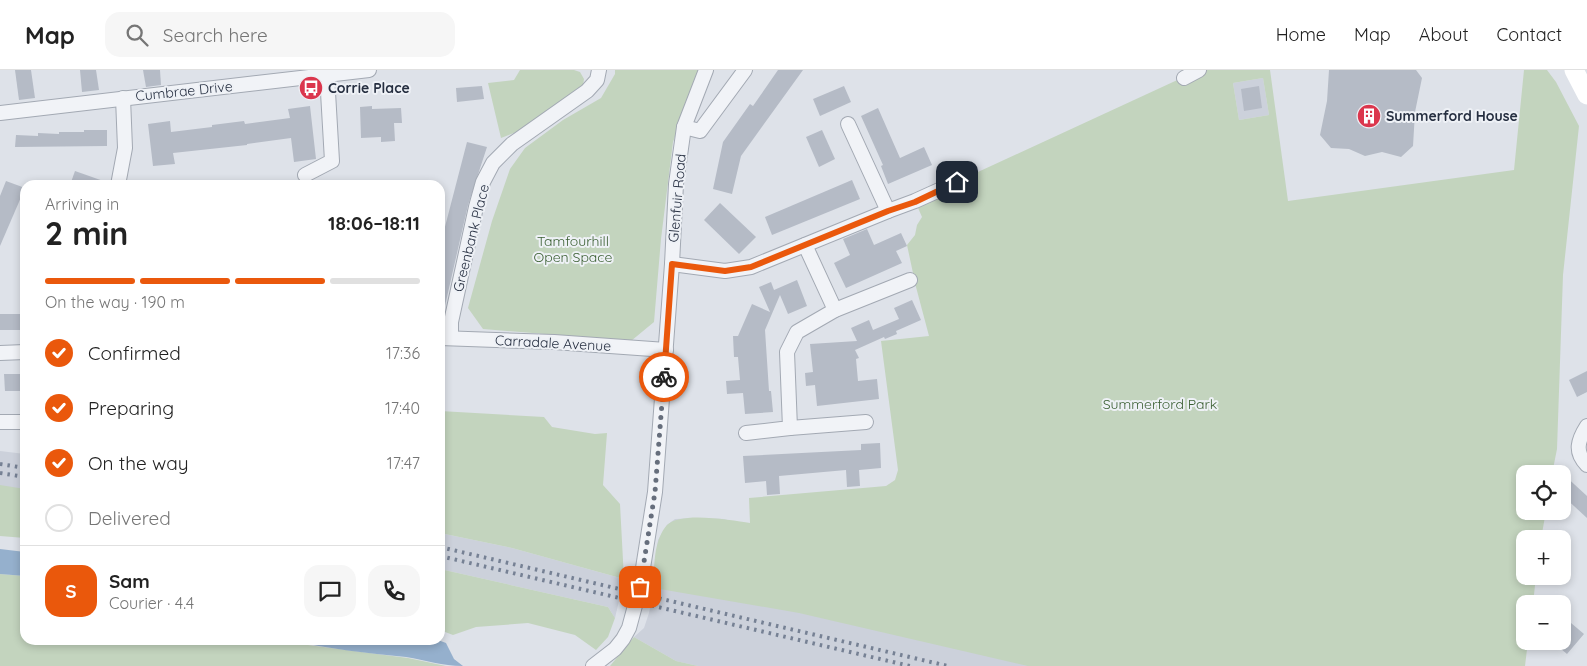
<!DOCTYPE html>
<meta charset="utf-8">
<style>
:root{--surface:#fff;--page:#f6f6f6;--text:#222;--muted:#767676;--line:#e0e0e0;--accent:#ea580c}
body{margin:0;font-family:Quicksand,sans-serif;background:var(--page);color:var(--text);height:100vh;display:flex;flex-direction:column;font-size:19px;white-space:nowrap}
*{box-sizing:border-box;margin:0}
p{font-size:16px;color:var(--muted)}
.icon{flex:none;width:28px;height:28px;fill:none;stroke:currentColor;stroke-width:2;stroke-linecap:round;stroke-linejoin:round}
.map{position:relative;flex:1;overflow:hidden}
.drawer{position:absolute;left:20px;top:110px;width:425px;height:465px;display:flex;flex-direction:column;background:var(--surface);border-radius:15px;box-shadow:0 2px 8px #0003}
.drawer>*{flex:none}
.controls{position:absolute;left:1516px;top:395px;display:grid;gap:10px}
.controls a{display:grid;place-items:center;width:55px;height:55px;border-radius:10px;background:var(--surface);box-shadow:0 2px 8px #0003;font-size:25px}
.pin{position:absolute;display:grid;place-items:center;width:42px;height:42px;color:#fff;margin:-21px;border-radius:10px;box-shadow:0 2px 8px #0006}
.courier{position:absolute;display:grid;place-items:center;width:50px;height:50px;margin:-25px;border:4px solid #ea580c;border-radius:50%;background:#fff;color:#222;box-shadow:0 1px 6px #0007}
.head em{font-style:normal;font-weight:700}
.head div{display:flex;flex-direction:column-reverse}
.head{display:flex;align-items:center;justify-content:space-between;height:85px;padding:0 25px}
h1{font-size:32px;font-weight:700;line-height:38px}
.bar{display:grid;grid-template-columns:repeat(4,1fr);gap:8px 5px;align-content:center;height:60px;padding:0 25px}
.bar i{height:6px;border-radius:4px;background:var(--line)}
.bar .current{background:var(--accent)}
.bar p{grid-column:span 4}
.line{display:flex;align-items:center;gap:12px;padding:0 25px;border-top:1px solid var(--line)}
.line div{flex:1}
.round{display:grid;place-items:center;flex:none;width:52px;height:52px;border-radius:15px;background:var(--page)}
ol{padding:0 25px;list-style:none}
li{display:flex;align-items:center;gap:15px;height:55px}
li p{margin-inline-start:auto}
li .icon{padding:5px;border-radius:50%;background:var(--accent);color:#fff;stroke-width:4}
li:last-child{color:var(--muted)}
li i{width:28px;height:28px;border:2px solid var(--line);border-radius:50%}
header{display:flex;align-items:center;gap:30px;box-sizing:border-box;height:70px;padding:0 25px;background:var(--surface);border-bottom:1px solid var(--line)}
header strong{font-size:24px}
nav{display:flex;gap:28px;margin-inline-start:auto;font-size:18px}
.search{width:350px;height:45px;background:var(--page);display:flex;align-items:center;gap:12px;box-sizing:border-box;padding:0 18px;border-radius:15px;color:var(--muted);font-size:19px}
.map>svg:first-child{display:block}
.built{fill:#ccd1db}
.green{fill:#c3d4be;fill-rule:evenodd}
.water{fill:#95b0cd}
.building{fill:#b5bbc6}
.lines{fill:none;stroke-linecap:round;stroke-linejoin:round}
.street-casing{stroke:#a3a9b3;stroke-width:16}
.street{stroke:#f1f3f7;stroke-width:14}
.secondary{stroke:#fff;stroke-width:19}
.rail{stroke:#768194;stroke-width:4;stroke-dasharray:2.5 5;stroke-linecap:butt}
.done{stroke:#666e7c;stroke-width:5;stroke-dasharray:0 9}
.route{stroke:#ea580c;stroke-width:6}
.labels{text-anchor:middle;stroke-width:4;stroke-linejoin:round;paint-order:stroke}
.poi-label{font-size:14px;font-weight:bold;fill:#262f41;stroke:#eef1f6;text-anchor:start}
.street-label{font-size:14px;fill:#262f41;stroke:#eef1f6}
.park-label{font-size:14px;fill:#3a5f32;stroke:#eef1f6}
</style>
<header>
<strong>Map</strong>
<div class="search"><svg class="icon" aria-label="search" viewBox="0 0 24 24"><circle cx="10" cy="10" r="6"/><path d="M15 15l6 6"/></svg>Search here</div>
<nav><a>Home</a><a>Map</a><a>About</a><a>Contact</a></nav>
</header>
<div class="map">
<svg width="1587" height="596" viewBox="0 0 1587 596">
<rect width="100%" height="100%" fill="#dee2e9"/>
<g class="built">
<polygon points="1263,8 1269,45 1239,50 1233,13"/>
<polygon points="0,381 25,384 25,426 0,424"/>
<polygon points="699,448 724,449 1211,596 698,596 676,591 634,567 644,558 649,543 654,518 654,501 658,470 667,455 675,449"/>
<polygon points="440,463 512,478 624,509 615,548 608,537 440,499"/>
</g>
<g class="green">
<polygon points="520,0 574,0 580,2 584,9 583,16 524,59 501,68 488,13 514,10"/>
<polygon points="615,0 699,0 673,72 661,169 654,252 631,271 483,259 468,238 492,151 510,99 525,78 563,50 601,28 615,4"/>
<path d="M1199,0H1270L1288,131L1514,100L1524,0H1547L1556,12L1579,56L1563,205L1557,379L1552,404H1525V441H1546L1541,469H1525V506H1536L1533,534H1525V571H1528L1525,596H1028L799,543L654,518C654,498 653,471 667,455C680,441 732,450 750,453L749,428L886,416L895,410L898,400L881,271L929,266L916,217L907,175L915,165L917,155L922,147L915,131ZM1263,8L1269,45L1239,50L1233,13Z"/>
<polygon points="440,341 544,347 552,357 595,364 607,363 603,415 620,434 624,509 512,478 440,463"/>
<polygon points="0,415 25,419 25,468 0,466"/>
<polygon points="440,499 608,537 615,548 608,567 596,580 575,565 528,553 476,557 453,565 440,560"/>
<polygon points="0,504 25,506 25,570 290,570 308,575 408,588 446,596 0,596"/>
<polygon points="634,567 676,591 698,596 610,596"/>
</g>
<g class="water">
<polygon points="0,479 25,482 25,506 0,504"/>
<path d="M290,570H438L446,573L454,589L463,596C442,596 426,590 406,587C367,583 328,579 290,570Z"/>
</g>
<g class="building">
<polygon points="15,0 31,0 35,28 19,30"/>
<polygon points="80,0 96,0 99,20 82,22"/>
<polygon points="143,0 160,0 161,15 146,17"/>
<polygon points="778,0 803,0 741,86 732,124 713,119 723,72 750,34 753,36"/>
<polygon points="1329,0 1416,0 1422,8 1415,42 1413,76 1401,87 1382,82 1365,86 1349,79 1331,78 1320,65 1327,31"/>
<polygon points="482,16 484,29 457,32 456,18"/>
<polygon points="844,16 851,32 820,46 813,29"/>
<polygon points="1259,16 1262,38 1244,41 1241,19"/>
<polygon points="310,36 316,89 294,92 291,68 247,74 247,75 173,83 175,94 153,96 148,54 170,51 171,62 212,57 212,55 244,51 245,54 290,48 288,39"/>
<polygon points="372,36 372,39 401,38 402,53 394,53 395,71 381,72 381,67 361,68 360,37"/>
<polygon points="878,38 900,88 924,77 932,95 888,114 881,96 883,95 861,46"/>
<polygon points="84,60 107,60 107,76 15,77 16,65 38,66 38,63 59,64 59,62 84,62"/>
<polygon points="822,60 835,89 819,97 806,67"/>
<polygon points="467,72 487,77 468,135 444,240 440,240 440,176"/>
<polygon points="75,101 109,113 109,115 70,115"/>
<polygon points="852,110 860,129 772,165 765,147"/>
<polygon points="6,111 25,118 0,176 0,126"/>
<polygon points="720,133 756,167 739,184 704,150"/>
<polygon points="867,159 874,175 901,163 907,176 896,181 902,193 846,218 834,193 850,185 843,169"/>
<polygon points="797,210 807,236 788,244 780,225 765,260 769,321 771,321 773,342 745,344 743,323 727,324 726,311 740,310 738,287 734,287 733,266 738,266 752,234 770,242 759,217 771,212 774,220"/>
<polygon points="912,230 921,250 896,261 897,264 885,269 884,267 855,280 859,288 856,289 858,311 877,309 879,329 817,336 815,315 806,316 805,303 813,302 810,274 857,271 851,258 869,250 873,260 899,249 894,238"/>
<rect x="0" y="244" width="25" height="16"/>
<polygon points="1587,301 1587,322 1577,327 1569,310"/>
<polygon points="4,304 25,304 25,321 5,321"/>
<polygon points="880,373 881,398 859,400 860,416 847,417 846,400 779,406 780,424 767,425 766,411 745,413 743,386 861,380 861,374"/>
<polygon points="1562,403 1587,426 1587,448 1562,425"/>
<polygon points="1571,553 1584,564 1567,584 1554,573 1562,571 1562,563"/>
</g>
<g class="lines">
<g class="street-casing">
<g id="street">
<polyline points="1184,8 1199,0"/>
<polyline points="0,43 369,0"/>
<polyline points="848,54 888,141"/>
<polyline points="684,57 700,61 745,0"/>
<polyline points="305,105 332,91 327,5"/>
<polyline points="118,115 125,78 123,28"/>
<polyline points="805,175 835,240"/>
<polyline points="672,194 725,201 751,197 888,141 915,131 957,112"/>
<polyline points="440,268 554,272 666,280"/>
<polyline points="451,268 451,252 476,137 483,112 493,93 512,74 587,21 597,10 599,0"/>
<polyline points="0,283 25,282"/>
<polyline points="0,352 25,352"/>
<path d="M1587,356C1578,370 1574,382 1587,395"/>
<polyline points="790,358 866,352"/>
<polyline points="746,363 790,358 787,282 797,262 835,240 910,210"/>
<polyline points="593,596 615,579 623,569 629,558 640,517 655,422 672,194 676,114 684,57 706,0"/>
</g>
</g>
<use href="#street" class="street"/>
<polyline class="secondary" points="1574,0 1587,25"/>
<g class="rail">
<polyline points="0,394 25,398"/>
<polyline points="0,403 25,407"/>
<polyline points="440,477 948,596"/>
<polyline points="440,486 910,596"/>
</g>
</g>
<g class="lines">
<polyline class="done" points="640,517 655,422 664,307"/>
<polyline class="route" points="664,307 672,194 725,201 751,197 888,141 915,132 957,112"/>
</g>
<defs>
<g id="bus-disc" transform="scale(1.25)"><circle r="9.5" fill="#db364d" stroke="#eef1f6"/><path d="M-5-6H5V4H4V6H2V4H-2V6H-4V4H-5ZM-3.5-4V0h7V-4ZM-3.5 1.2v1.5H-2V1.2ZM2 1.2v1.5H3.5V1.2Z" fill="#fff"/></g>
<g id="building-disc" transform="scale(1.25)"><circle r="9.5" fill="#db364d" stroke="#eef1f6"/><path d="M-4-6H4V6H1V3H-1V6H-4ZM-2.5-4.3h1.7v1.8h-1.7ZM.8-4.3h1.7v1.8H.8ZM-2.5-1h1.7V.8h-1.7ZM.8-1h1.7V.8H.8Z" fill="#fff"/></g>
</defs>
<g fill-rule="evenodd">
<use href="#bus-disc" x="311" y="18"/>
<use href="#building-disc" x="1369" y="46"/>
</g>
<g class="labels">
<g class="poi-label">
<text x="328" y="23">Corrie Place</text>
<text x="1386" y="51">Summerford House</text>
</g>
<g class="street-label">
<text transform="translate(184 21) rotate(-6)" y="5">Cumbrae Drive</text>
<text transform="translate(677 128) rotate(-85)" y="5">Glenfuir Road</text>
<text transform="translate(471 168) rotate(-76)" y="5">Greenbank Place</text>
<text transform="translate(553 273) rotate(3)" y="5">Carradale Avenue</text>
</g>
<g class="park-label">
<text x="573" y="176">Tamfourhill<tspan x="573" dy="16">Open Space</tspan></text>
<text x="1160" y="339">Summerford Park</text>
</g>
</g>
</svg>
<div class="controls">
<a><svg class="icon" aria-label="locate" viewBox="0 0 24 24"><circle cx="12" cy="12" r="6"/><path d="M12 2v4M12 18v4M2 12h4M18 12h4"/></svg></a>
<a>+</a>
<a>−</a>
</div>
<div class="pin" style="left:640px;top:517px;background:#ea580c"><svg class="icon" aria-label="bag" viewBox="0 0 24 24"><path d="M5 8h14l-1 12H6zM9 8a3 3 0 0 1 6 0"/></svg></div>
<div class="pin" style="left:957px;top:112px;background:#1f2937"><svg class="icon" aria-label="home" viewBox="0 0 24 24"><path d="M3 11l9-7 9 7M6 9v11h12V9"/></svg></div>
<div class="courier" style="left:664px;top:307px"><svg class="icon" aria-label="bike" viewBox="0 0 24 24"><circle cx="6" cy="16" r="4"/><circle cx="18" cy="16" r="4"/><path d="M6 16l4-8h5l3 8M10 8l3 8H6M13 5h3"/></svg></div>
<section class="drawer">
<div class="head"><div><h1>2 min</h1><p>Arriving in</p></div><em>18:06–18:11</em></div>
<div class="bar"><i class="current"></i><i class="current"></i><i class="current"></i><i></i><p>On the way · 190 m</p></div>
<ol>
<li><svg class="icon" aria-label="check" viewBox="0 0 24 24"><path d="M5 12l5 5 9-10"/></svg>Confirmed<p>17:36</p></li>
<li><svg class="icon" aria-label="check" viewBox="0 0 24 24"><path d="M5 12l5 5 9-10"/></svg>Preparing<p>17:40</p></li>
<li><svg class="icon" aria-label="check" viewBox="0 0 24 24"><path d="M5 12l5 5 9-10"/></svg>On the way<p>17:47</p></li>
<li><i></i>Delivered</li>
</ol>
<div class="line" style="height:90px"><b class="round" style="background:var(--accent);color:#fff">S</b><div><b>Sam</b><p>Courier · 4.4</p></div><a class="round"><svg class="icon" aria-label="chat" viewBox="0 0 24 24"><path d="M4 5h16v11H9l-5 4z"/></svg></a><a class="round"><svg class="icon" aria-label="phone" viewBox="0 0 24 24"><path d="M5 4h4l2 5-3 2q2 4 5 5l2-3 5 2v4C11 20 4 13 5 4z"/></svg></a></div>
</section>
</div>
